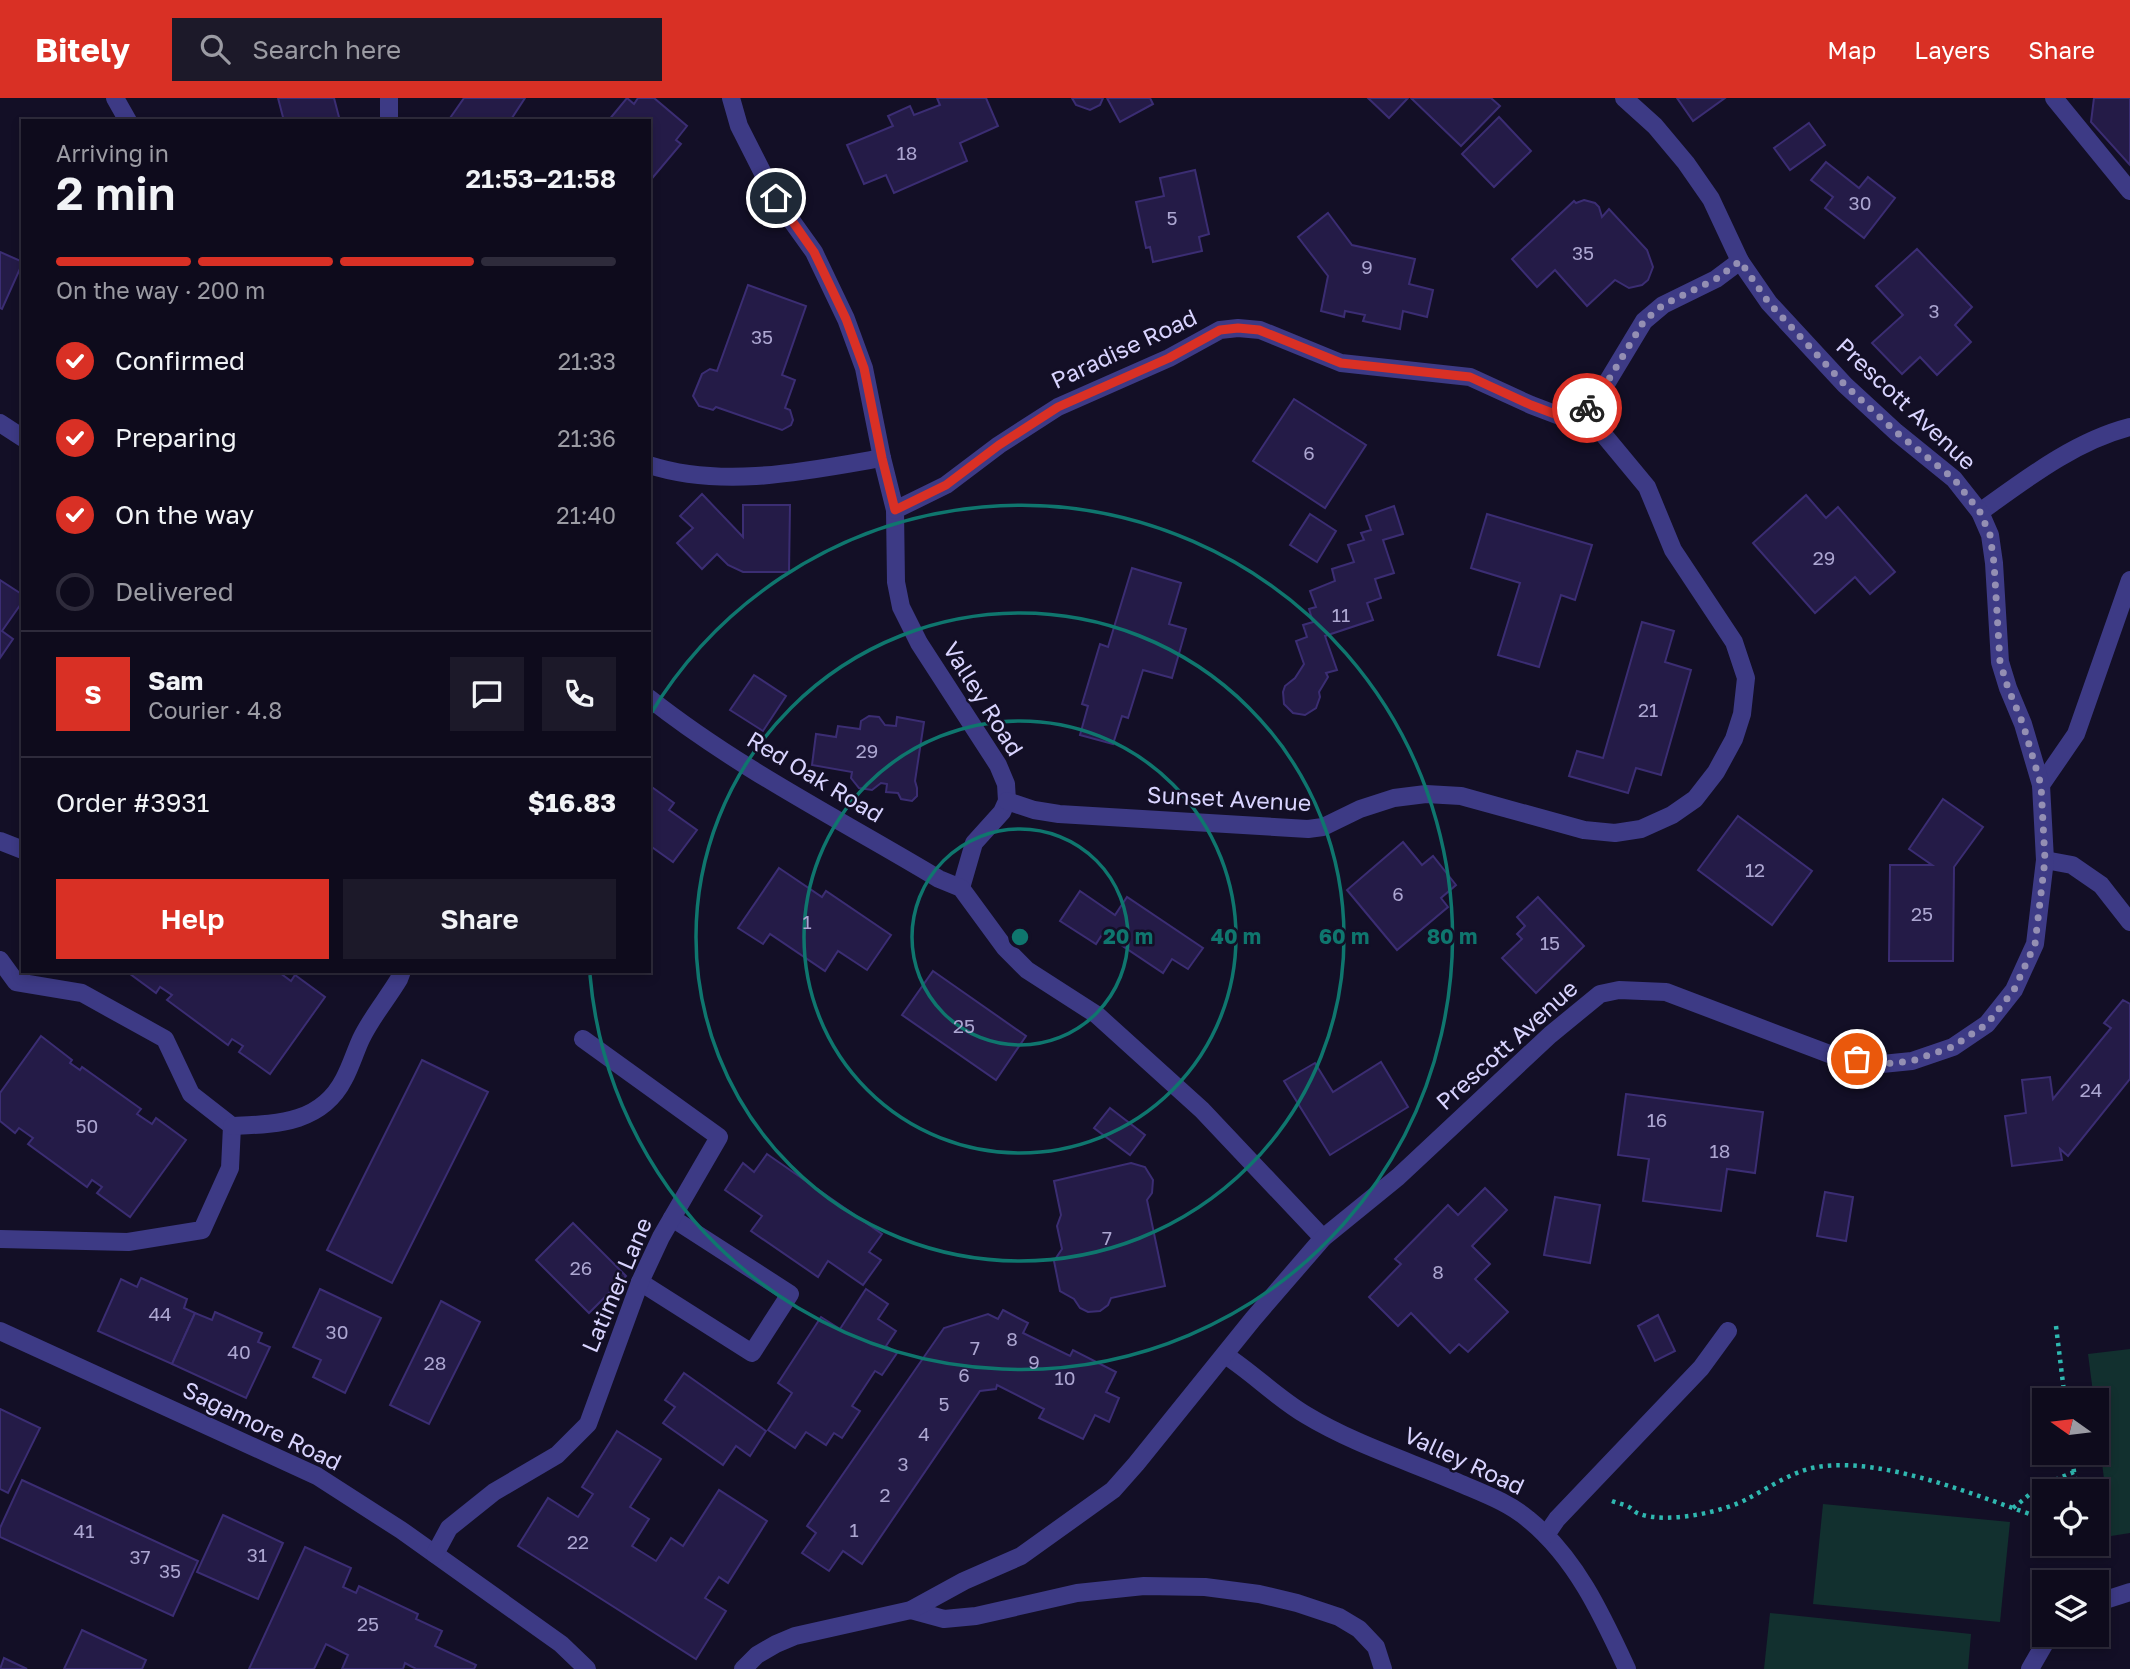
<!DOCTYPE html>
<meta charset="utf-8">
<style>
:root{--surface:#0e0b1c;--page:#1c1929;--text:#f1f3f6;--muted:#9b9ba3;--line:#2e2b3b;--accent:#d93025}
body{margin:0;font-family:"Golos Text",sans-serif;background:var(--page);color:var(--text);height:100vh;display:flex;flex-direction:column;font-size:26px;white-space:nowrap}
*{box-sizing:border-box;margin:0}
p{font-size:23px;color:var(--muted)}
.icon{flex:none;width:38px;height:38px;fill:none;stroke:currentColor;stroke-width:2;stroke-linecap:round;stroke-linejoin:round}
.map{position:relative;flex:1;overflow:hidden}
.sheet{position:absolute;left:21px;top:21px;width:630px;height:854px;display:flex;flex-direction:column;background:var(--surface);border-radius:0px;box-shadow:0 4px 10px #0003,0 0 0 2px var(--line)}
.sheet>*{flex:none}
.needle{width:46px;rotate:284deg}
.buttons{position:absolute;left:2032px;top:1290px;display:grid;gap:14px}
.buttons a{display:grid;place-items:center;width:77px;height:77px;border-radius:0px;background:var(--surface);box-shadow:0 4px 10px #0003,0 0 0 2px var(--line);font-size:35px}
.pin{position:absolute;display:grid;place-items:center;width:60px;height:60px;color:#fff;margin:-30px;border:4px solid #fff;border-radius:50%;box-shadow:0 2px 7px #0007}
.courier{position:absolute;display:grid;place-items:center;width:70px;height:70px;margin:-35px;border:5px solid #d93025;border-radius:50%;background:#fff;color:#222;box-shadow:0 2px 9px #0007}
.overview em{font-style:normal;font-weight:600}
.overview div{display:flex;flex-direction:column-reverse}
.overview{display:flex;align-items:center;justify-content:space-between;height:119px;padding:0 35px}
h1{font-size:46px;font-weight:600;line-height:52px}
.bar{display:grid;grid-template-columns:repeat(4,1fr);gap:10px 7px;align-content:center;height:84px;padding:0 35px}
.bar i{height:9px;border-radius:5px;background:var(--line)}
.bar .on{background:var(--accent)}
.bar p{grid-column:span 4}
.line{display:flex;align-items:center;gap:18px;padding:0 35px;border-top:2px solid var(--line)}
.line div{flex:1}
.round{display:grid;place-items:center;flex:none;width:74px;height:74px;border-radius:0px;background:var(--page)}
ol{padding:0 35px;list-style:none}
li{display:flex;align-items:center;gap:21px;height:77px}
li p{margin-inline-start:auto}
li .icon{padding:7px;border-radius:50%;background:var(--accent);color:#fff;stroke-width:4}
li:last-child{color:var(--muted)}
li i{width:38px;height:38px;border:4px solid var(--line);border-radius:50%}
.action{display:flex;gap:14px;margin-top:auto;padding:14px 35px}
.action a{flex:1;height:80px;border-radius:0px;background:var(--accent);color:#fff;font-size:28px;font-weight:600;line-height:80px;text-align:center}
.action a+a{background:var(--page);color:var(--text)}
header{display:flex;align-items:center;gap:42px;box-sizing:border-box;height:98px;padding:0 35px;background:var(--accent);color:#fff}
header strong{font-size:33px}
nav{display:flex;gap:38px;margin-inline-start:auto;font-size:24px}
.search{width:490px;height:63px;background:var(--page);display:flex;align-items:center;gap:18px;box-sizing:border-box;padding:0 24px;border-radius:0px;color:var(--muted);font-size:26px}
.map>svg:first-child{display:block}
.green{fill:#12302f}
.building{fill:#241b47;stroke:#3b2d73;stroke-width:2}
.lines{fill:none;stroke-linecap:round;stroke-linejoin:round}
.path{stroke:#2fb8b0;stroke-width:4.5;stroke-dasharray:3.5 5;stroke-linecap:butt}
.minor{stroke:#3d3a85;stroke-width:18}
.done{stroke:#948fb3;stroke-width:7;stroke-dasharray:0 12.6}
.route{stroke:#d93025;stroke-width:9}
.ring{fill:none;stroke:#0f766e;stroke-width:3.5}
.labels{text-anchor:middle;stroke-width:5;stroke-linejoin:round;paint-order:stroke}
.number-label{font-size:19px;fill:#aca6d1}
.street-label{font-size:23px;fill:#d9d4ff;stroke:#130f26}
.centre{fill:#0f766e;stroke:#130f26;stroke-width:3.5}
.ring-label{font-size:21px;text-anchor:middle;font-weight:bold;fill:#0f766e;stroke:#130f26;stroke-width:5;stroke-linejoin:round;paint-order:stroke}
</style>
<header>
<strong>Bitely</strong>
<div class="search"><svg class="icon" aria-label="search" viewBox="0 0 24 24"><circle cx="10" cy="10" r="6"/><path d="M15 15l6 6"/></svg>Search here</div>
<nav><a>Map</a><a>Layers</a><a>Share</a></nav>
</header>
<div class="map">
<svg width="2130" height="1571" viewBox="0 0 2130 1571">
<rect width="100%" height="100%" fill="#130f26"/>
<g class="green">
<polygon points="2130,1251 2130,1435 2111,1438 2097,1324 2096,1302 2094,1302 2088,1256"/>
<polygon points="1823,1406 2010,1424 2000,1524 1813,1506"/>
<polygon points="1770,1515 1971,1536 1968,1571 1764,1571"/>
</g>
<g class="building">
<polygon points="278,0 334,0 340,23 284,23"/>
<polygon points="464,0 525,0 510,23 448,23"/>
<polygon points="627,0 634,6 638,0 654,0 687,28 676,42 681,46 649,84 649,23 608,23"/>
<polygon points="937,0 986,0 998,28 960,45 967,63 894,95 886,77 864,86 847,47 893,28 888,18 910,8 914,17 940,7"/>
<polygon points="1072,0 1103,0 1100,7 1090,12 1076,7"/>
<polygon points="1107,0 1150,0 1153,6 1120,24"/>
<polygon points="1368,0 1408,0 1389,20"/>
<polygon points="1411,0 1491,0 1500,8 1461,48"/>
<polygon points="1677,0 1725,0 1693,23"/>
<polygon points="2094,0 2130,0 2130,67 2091,24"/>
<polygon points="1499,19 1531,53 1494,89 1462,56"/>
<polygon points="1809,25 1825,47 1790,72 1774,50"/>
<polygon points="1826,64 1859,90 1868,79 1895,100 1864,140 1825,110 1833,99 1811,82"/>
<polygon points="1195,72 1209,136 1199,139 1202,153 1153,164 1150,149 1146,150 1136,104 1164,98 1160,80"/>
<polygon points="1584,102 1595,105 1599,109 1602,119 1609,111 1647,152 1653,169 1648,182 1642,187 1629,190 1615,182 1587,208 1555,172 1537,189 1512,161 1574,103 1576,105"/>
<polygon points="1328,115 1352,147 1415,161 1409,186 1433,192 1427,219 1403,213 1400,231 1363,223 1365,217 1345,213 1344,219 1321,213 1328,178 1298,139"/>
<polygon points="1917,151 1972,209 1955,227 1971,244 1937,277 1920,259 1902,276 1872,245 1903,217 1876,188"/>
<polygon points="0,154 23,164 2,211 0,210"/>
<polygon points="748,187 806,208 782,277 795,282 785,310 790,312 793,322 791,327 782,332 716,309 713,312 699,308 693,298 702,276 710,271 717,273"/>
<polygon points="1294,301 1366,347 1325,410 1253,363"/>
<polygon points="702,396 743,439 743,407 790,407 789,474 743,474 728,467 717,456 702,471 677,445 693,430 680,418"/>
<polygon points="1806,397 1826,420 1838,409 1895,474 1870,496 1855,479 1815,515 1753,445"/>
<polygon points="1394,408 1403,436 1383,442 1394,475 1375,481 1381,500 1367,505 1373,522 1325,538 1337,572 1326,575 1328,579 1319,594 1320,599 1316,610 1305,617 1293,615 1284,606 1283,594 1285,588 1295,580 1304,566 1296,543 1307,539 1303,527 1313,524 1309,511 1316,509 1310,493 1335,483 1332,471 1354,464 1348,447 1364,442 1361,435 1371,432 1366,418"/>
<polygon points="1310,416 1336,433 1317,464 1290,447"/>
<polygon points="1487,416 1592,447 1575,502 1561,497 1539,569 1498,557 1520,485 1471,470"/>
<polygon points="1132,470 1181,485 1169,526 1186,531 1172,580 1143,572 1128,620 1122,618 1113,646 1080,637 1088,608 1082,606 1100,546 1108,549"/>
<polygon points="0,482 23,497 23,503 2,533 13,541 0,560"/>
<polygon points="1642,524 1674,533 1665,564 1691,572 1661,677 1636,670 1628,695 1569,678 1577,653 1603,660"/>
<polygon points="754,577 786,598 763,633 730,612"/>
<polygon points="869,618 879,619 885,627 896,628 897,619 924,624 915,683 917,690 917,698 912,703 901,701 898,695 886,694 887,686 881,685 872,692 859,690 851,680 852,674 812,667 816,636 836,639 838,628 860,631 861,623"/>
<polygon points="649,687 674,705 669,712 697,732 673,764 649,747"/>
<polygon points="1943,701 1983,729 1954,769 1953,863 1889,863 1890,767 1932,767 1909,751"/>
<polygon points="1738,718 1812,773 1772,827 1698,772"/>
<polygon points="1403,744 1422,767 1433,758 1456,787 1441,800 1448,809 1397,852 1347,792"/>
<polygon points="779,770 822,799 826,793 891,837 867,872 838,853 825,873 770,836 763,846 738,830"/>
<polygon points="1080,793 1115,817 1127,799 1203,850 1188,871 1172,861 1163,875 1103,835 1096,846 1060,823"/>
<polygon points="1538,799 1584,848 1536,895 1502,860 1522,841 1517,836 1525,828 1517,819"/>
<polygon points="126,873 281,873 280,875 291,883 295,877 325,899 270,976 239,954 243,948 232,941 228,947 167,902 172,897 160,889 156,895"/>
<polygon points="933,873 1026,938 996,982 902,917"/>
<polygon points="2123,902 2130,906 2130,981 2068,1058 2060,1051 2062,1062 2012,1068 2005,1018 2026,1015 2022,982 2050,979 2053,1001 2111,930 2104,925"/>
<polygon points="41,938 72,962 70,965 80,972 82,969 141,1011 137,1016 152,1026 156,1020 186,1042 130,1119 97,1095 102,1089 92,1082 87,1089 28,1046 33,1040 19,1030 15,1035 0,1023 0,995"/>
<polygon points="422,962 488,994 392,1185 327,1152"/>
<polygon points="1381,964 1408,1009 1330,1057 1284,983 1315,965 1333,994"/>
<polygon points="1626,996 1763,1014 1755,1075 1727,1071 1721,1113 1643,1103 1649,1061 1618,1057"/>
<polygon points="1110,1010 1145,1037 1130,1057 1094,1030"/>
<polygon points="767,1056 882,1136 869,1154 881,1162 863,1187 828,1163 818,1179 751,1133 762,1118 725,1092 743,1065 754,1074"/>
<polygon points="1131,1065 1145,1069 1153,1082 1152,1095 1147,1102 1165,1188 1111,1200 1108,1207 1100,1213 1088,1214 1080,1210 1074,1201 1060,1193 1054,1163 1062,1151 1057,1128 1061,1117 1054,1083"/>
<polygon points="1485,1090 1507,1112 1472,1148 1490,1166 1475,1181 1508,1214 1468,1254 1459,1246 1450,1255 1411,1215 1398,1228 1369,1199 1401,1166 1395,1161 1448,1107 1458,1117"/>
<polygon points="1825,1094 1853,1099 1846,1143 1817,1138"/>
<polygon points="1555,1099 1600,1107 1590,1165 1544,1157"/>
<polygon points="573,1125 626,1178 589,1215 536,1162"/>
<polygon points="141,1180 187,1201 184,1210 195,1215 172,1266 98,1233 121,1181 137,1189"/>
<polygon points="320,1191 381,1220 345,1295 313,1279 321,1262 293,1249"/>
<polygon points="866,1191 888,1206 878,1221 896,1233 886,1248 897,1255 882,1277 875,1273 852,1308 860,1313 842,1340 834,1335 826,1347 806,1334 795,1350 768,1332 792,1295 778,1285 821,1219 840,1231"/>
<polygon points="441,1203 480,1224 429,1326 390,1307"/>
<polygon points="1003,1212 1028,1225 1023,1235 1070,1258 1073,1252 1116,1274 1106,1294 1119,1300 1109,1324 1095,1317 1083,1341 1039,1320 1044,1311 997,1287 996,1291 980,1293 862,1466 843,1453 829,1473 802,1455 816,1435 807,1428 944,1230 988,1216 998,1221"/>
<polygon points="215,1214 262,1235 258,1244 270,1249 246,1300 172,1266 195,1215 212,1222"/>
<polygon points="1658,1217 1675,1253 1655,1263 1638,1228"/>
<polygon points="684,1275 766,1333 750,1358 736,1348 723,1367 663,1325 675,1309 665,1302"/>
<polygon points="0,1311 40,1330 8,1395 0,1391"/>
<polygon points="617,1333 661,1361 630,1409 649,1421 632,1448 656,1463 671,1440 683,1448 719,1392 767,1423 728,1485 719,1479 705,1500 726,1513 696,1561 518,1448 548,1400 578,1419 593,1396 582,1389"/>
<polygon points="22,1382 198,1463 173,1518 0,1439 0,1430"/>
<polygon points="223,1417 283,1445 258,1501 197,1474"/>
<polygon points="305,1449 351,1470 343,1489 356,1495 359,1488 418,1516 416,1521 442,1533 435,1548 476,1567 474,1571 416,1571 405,1565 403,1571 342,1571 348,1557 326,1546 314,1571 249,1571"/>
<polygon points="82,1532 146,1562 142,1571 64,1571"/>
<polygon points="4,1560 27,1571 0,1571"/>
</g>
<g class="lines">
<g class="path">
<polyline points="2056,1228 2065,1302"/>
<polyline points="2071,1354 2077,1393"/>
<path d="M1612,1403C1617,1405 1622,1406 1627,1408C1632,1410 1635,1415 1640,1416C1668,1426 1724,1414 1749,1400C1770,1389 1793,1373 1817,1369C1884,1358 1979,1399 2044,1421"/>
<polyline points="2013,1410 2040,1388 2074,1374"/>
<polyline points="2085,1446 2087,1457"/>
</g>
<g class="minor">
<polyline points="115,0 128,23"/>
<polyline points="731,0 739,28 776,101 814,154 846,221 864,270 882,360 895,412 896,484 901,509 919,545 998,667 1006,686 1007,703 1002,714 974,745 961,790"/>
<polyline points="2054,0 2130,93"/>
<polyline points="389,23 389,0"/>
<polyline points="0,325 23,340"/>
<path d="M649,367C724,391 807,373 882,360"/>
<polyline points="895,412 946,387 999,347 1058,309 1169,260 1220,232 1238,230 1260,232 1341,265 1470,279 1531,307 1560,318 1571,320 1584,313 1600,296 1644,223 1663,207 1716,181 1740,163"/>
<path d="M1980,414C2026,381 2075,343 2130,329"/>
<path d="M649,600C739,671 841,722 939,781L961,790L1005,850L1027,872L1097,917L1202,1012L1323,1140"/>
<polyline points="2041,687 2076,636 2130,482"/>
<polyline points="1007,703 1034,712 1059,716 1308,731 1323,729 1360,711 1394,700 1426,696 1461,698 1584,732 1615,735 1641,731 1672,717 1695,701 1716,674 1734,641 1742,616 1746,580 1734,544 1673,452 1647,389 1584,313"/>
<polyline points="0,743 23,752"/>
<polyline points="2045,762 2072,767 2101,787 2130,824"/>
<polyline points="0,862 16,884 82,895 165,941 191,996 232,1028 230,1070 202,1132 128,1144 0,1141"/>
<path d="M232,1028C276,1026 321,1026 344,981C351,968 355,954 361,941C371,920 387,901 399,881L402,873"/>
<polyline points="640,1184 752,1255 790,1196 672,1120"/>
<polyline points="0,1233 317,1378 401,1432 561,1546 587,1571"/>
<path d="M1225,1257C1253,1275 1277,1300 1306,1317C1352,1345 1408,1363 1457,1384C1482,1395 1508,1404 1528,1421C1576,1460 1602,1517 1627,1571"/>
<polyline points="1546,1437 1557,1421 1701,1270 1728,1233"/>
<polyline points="435,1456 449,1430 494,1394 557,1357 588,1326 640,1184 661,1139 719,1039 583,941"/>
<polyline points="2096,1505 2130,1494"/>
<polyline points="911,1512 944,1521 976,1518 1077,1495 1144,1488 1205,1489 1259,1496 1297,1505 1339,1519 1359,1531 1376,1549 1383,1571"/>
<polyline points="743,1571 757,1557 776,1546 795,1538 911,1512 964,1483 1021,1458 1113,1392 1136,1366 1253,1221 1323,1140 1398,1079 1550,937 1600,896 1619,892 1666,894 1832,957 1882,966 1912,963 1953,949 1987,926 2014,892 2035,846 2045,762 2041,687 2023,626 2008,590 2000,564 1994,465 1990,437 1980,414 1954,381 1896,334 1845,287 1769,205 1740,163 1711,101 1686,65 1655,28 1624,0"/>
<polyline points="2030,1571 2045,1545 2054,1536"/>
</g>
</g>
<g class="lines">
<polyline class="done" points="1587,310 1600,296 1644,223 1663,207 1716,181 1740,163 1769,205 1845,287 1896,334 1954,381 1980,414 1990,437 1994,465 2000,564 2008,590 2023,626 2041,687 2045,762 2035,846 2014,892 1987,926 1952,949 1912,963 1882,966 1857,961"/>
<polyline class="route" points="776,100 814,154 846,221 864,270 882,360 895,412 946,387 999,347 1058,309 1169,260 1220,232 1238,230 1259,232 1341,265 1470,279 1531,307 1560,318 1572,320 1587,310"/>
</g>
<g class="ring">
<circle cx="1020" cy="839" r="108"/>
<circle cx="1020" cy="839" r="216"/>
<circle cx="1020" cy="839" r="324"/>
<path d="M650 617A432 432 0 1 1 590 877"/>
</g>
<g class="labels">
<g class="number-label">
<text x="907" y="62">18</text>
<text x="1860" y="112">30</text>
<text x="1172" y="127">5</text>
<text x="1583" y="162">35</text>
<text x="1367" y="176">9</text>
<text x="1934" y="220">3</text>
<text x="762" y="246">35</text>
<text x="1309" y="362">6</text>
<text x="1824" y="467">29</text>
<text x="1341" y="524">11</text>
<text x="1648" y="619">21</text>
<text x="867" y="660">29</text>
<text x="1755" y="779">12</text>
<text x="1398" y="803">6</text>
<text x="1922" y="823">25</text>
<text x="807" y="831">1</text>
<text x="1550" y="852">15</text>
<text x="964" y="935">25</text>
<text x="2091" y="999">24</text>
<text x="1657" y="1029">16</text>
<text x="87" y="1035">50</text>
<text x="1720" y="1060">18</text>
<text x="1107" y="1147">7</text>
<text x="581" y="1177">26</text>
<text x="1438" y="1181">8</text>
<text x="160" y="1223">44</text>
<text x="337" y="1241">30</text>
<text x="1012" y="1248">8</text>
<text x="975" y="1257">7</text>
<text x="239" y="1261">40</text>
<text x="1034" y="1271">9</text>
<text x="435" y="1272">28</text>
<text x="964" y="1284">6</text>
<text x="1065" y="1287">10</text>
<text x="944" y="1313">5</text>
<text x="924" y="1343">4</text>
<text x="903" y="1373">3</text>
<text x="885" y="1404">2</text>
<text x="854" y="1439">1</text>
<text x="84" y="1440">41</text>
<text x="578" y="1451">22</text>
<text x="257" y="1464">31</text>
<text x="140" y="1466">37</text>
<text x="170" y="1480">35</text>
<text x="368" y="1533">25</text>
</g>
<g class="street-label">
<text transform="translate(1124 251) rotate(-25)" y="8">Paradise Road</text>
<text transform="translate(1906 306) rotate(43)" y="8">Prescott Avenue</text>
<text transform="translate(983 601) rotate(58)" y="8">Valley Road</text>
<text transform="translate(815 679) rotate(31)" y="8">Red Oak Road</text>
<text transform="translate(1229 701) rotate(3)" y="8">Sunset Avenue</text>
<text transform="translate(1507 947) rotate(-42)" y="8">Prescott Avenue</text>
<text transform="translate(617 1187) rotate(-67)" y="8">Latimer Lane</text>
<text transform="translate(262 1328) rotate(26)" y="8">Sagamore Road</text>
<text transform="translate(1464 1363) rotate(25)" y="8">Valley Road</text>
</g>
</g>
<circle cx="1020" cy="839" r="10" class="centre"/>
<g class="ring-label">
<text x="1128" y="846">20 m</text>
<text x="1236" y="846">40 m</text>
<text x="1344" y="846">60 m</text>
<text x="1452" y="846">80 m</text>
</g>
</svg>
<div class="buttons">
<a><svg class="needle" viewBox="-14 -14 28 28"><path d="M0-13l5 13h-10z" fill="#e53935"/><path d="M0 13l5-13h-10z" fill="#9b9ba3"/></svg></a>
<a><svg class="icon" aria-label="locate" viewBox="0 0 24 24"><circle cx="12" cy="12" r="6"/><path d="M12 2v4M12 18v4M2 12h4M18 12h4"/></svg></a>
<a><svg class="icon" aria-label="layers" viewBox="0 0 24 24"><path d="M12 4l9 5-9 5-9-5zM3 14l9 5 9-5"/></svg></a>
</div>
<div class="pin" style="left:1857px;top:961px;background:#ea580c"><svg class="icon" aria-label="bag" viewBox="0 0 24 24"><path d="M5 8h14l-1 12H6zM9 8a3 3 0 0 1 6 0"/></svg></div>
<div class="pin" style="left:776px;top:100px;background:#1f2937"><svg class="icon" aria-label="home" viewBox="0 0 24 24"><path d="M3 11l9-7 9 7M6 9v11h12V9"/></svg></div>
<div class="courier" style="left:1587px;top:310px"><svg class="icon" aria-label="bike" viewBox="0 0 24 24"><circle cx="6" cy="16" r="4"/><circle cx="18" cy="16" r="4"/><path d="M6 16l4-8h5l3 8M10 8l3 8H6M13 5h3"/></svg></div>
<section class="sheet">
<div class="overview"><div><h1>2 min</h1><p>Arriving in</p></div><em>21:53–21:58</em></div>
<div class="bar"><i class="on"></i><i class="on"></i><i class="on"></i><i></i><p>On the way · 200 m</p></div>
<ol>
<li><svg class="icon" aria-label="check" viewBox="0 0 24 24"><path d="M5 12l5 5 9-10"/></svg>Confirmed<p>21:33</p></li>
<li><svg class="icon" aria-label="check" viewBox="0 0 24 24"><path d="M5 12l5 5 9-10"/></svg>Preparing<p>21:36</p></li>
<li><svg class="icon" aria-label="check" viewBox="0 0 24 24"><path d="M5 12l5 5 9-10"/></svg>On the way<p>21:40</p></li>
<li><i></i>Delivered</li>
</ol>
<div class="line" style="height:126px"><b class="round" style="background:var(--accent);color:#fff">S</b><div><b>Sam</b><p>Courier · 4.8</p></div><a class="round"><svg class="icon" aria-label="chat" viewBox="0 0 24 24"><path d="M4 5h16v11H9l-5 4z"/></svg></a><a class="round"><svg class="icon" aria-label="phone" viewBox="0 0 24 24"><path d="M5 4h4l2 5-3 2q2 4 5 5l2-3 5 2v4C11 20 4 13 5 4z"/></svg></a></div>
<div class="line" style="height:91px"><div>Order #3931</div><b>$16.83</b></div>
<div class="action"><a>Help</a><a>Share</a></div>
</section>
</div>
